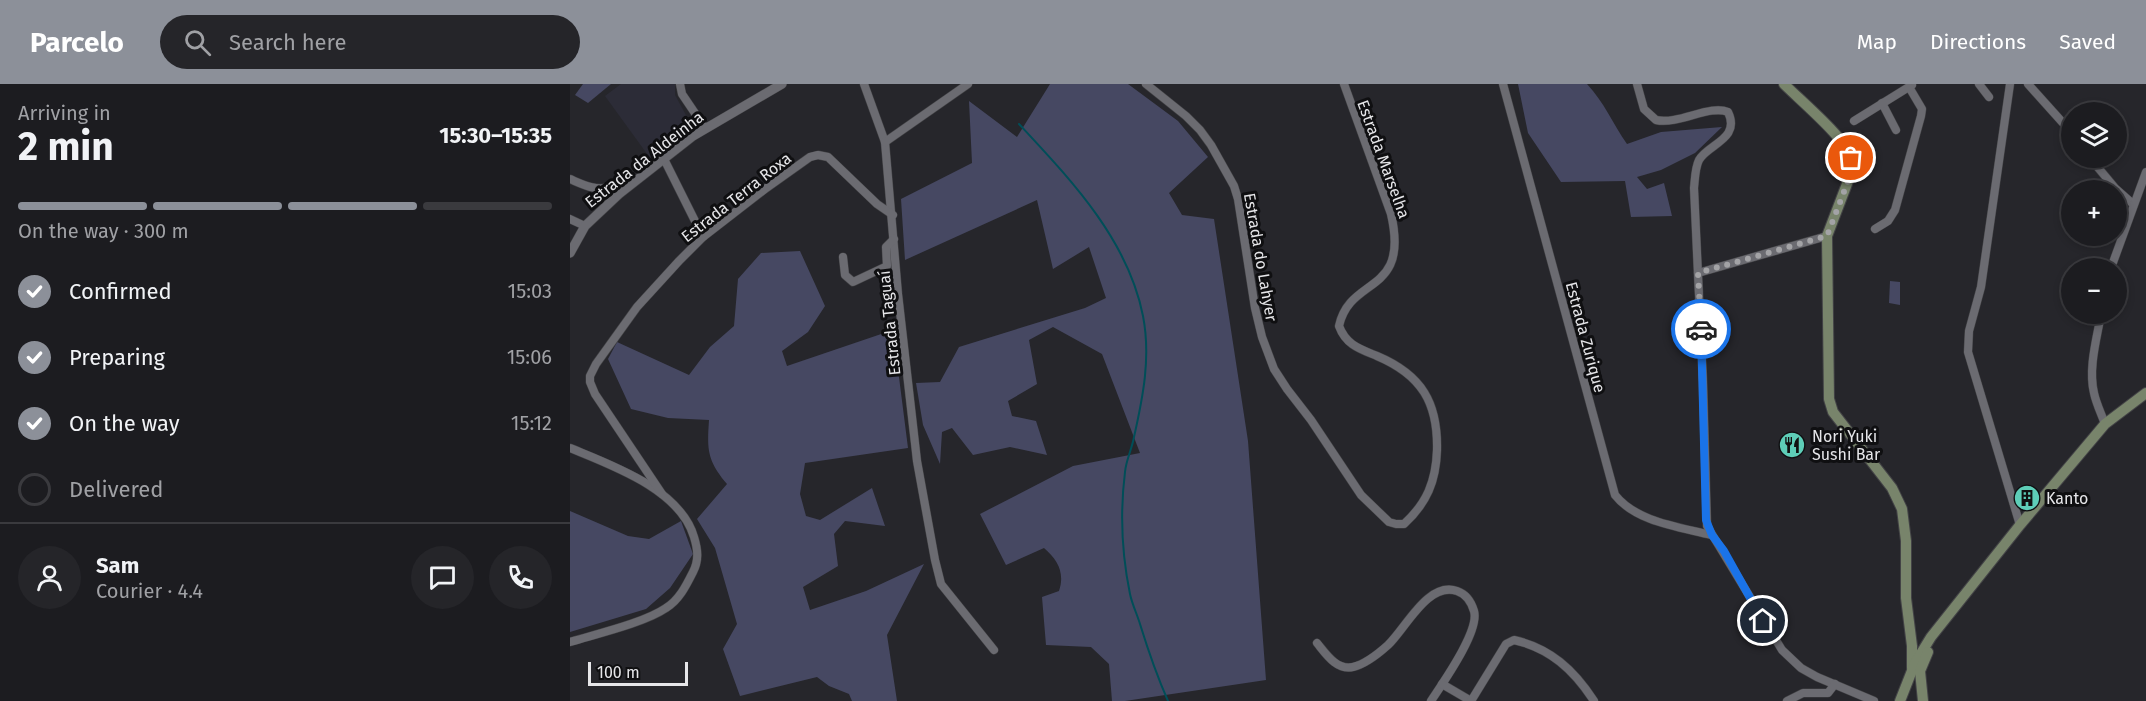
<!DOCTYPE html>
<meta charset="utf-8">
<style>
:root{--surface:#1c1c20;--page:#252529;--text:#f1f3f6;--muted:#a0a1a5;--line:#3a3a3e;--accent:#8c9099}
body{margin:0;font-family:"Fira Sans",sans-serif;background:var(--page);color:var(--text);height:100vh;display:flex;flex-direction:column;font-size:22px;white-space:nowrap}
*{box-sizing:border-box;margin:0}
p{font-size:20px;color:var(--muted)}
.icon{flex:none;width:33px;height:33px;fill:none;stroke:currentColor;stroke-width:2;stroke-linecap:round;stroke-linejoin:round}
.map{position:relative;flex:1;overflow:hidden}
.drawer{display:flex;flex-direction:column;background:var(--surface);width:570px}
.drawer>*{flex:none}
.fabs{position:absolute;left:1491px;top:18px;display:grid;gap:12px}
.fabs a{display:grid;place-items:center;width:66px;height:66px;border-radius:50%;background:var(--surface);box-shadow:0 3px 9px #0003,0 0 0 2px var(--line);font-size:30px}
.scale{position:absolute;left:18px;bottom:15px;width:100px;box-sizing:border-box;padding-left:6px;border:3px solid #e6e6e9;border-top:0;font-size:16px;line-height:21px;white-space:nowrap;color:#e6e6e9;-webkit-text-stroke:4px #0f0f11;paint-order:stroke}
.pin{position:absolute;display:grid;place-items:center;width:51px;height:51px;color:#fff;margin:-26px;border:3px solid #fff;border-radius:50%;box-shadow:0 2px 6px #0007}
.courier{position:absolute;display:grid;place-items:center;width:60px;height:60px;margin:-30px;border:4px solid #1a73e8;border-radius:50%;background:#fff;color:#222;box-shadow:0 2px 8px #0007}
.head em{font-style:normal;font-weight:700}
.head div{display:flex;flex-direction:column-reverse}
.head{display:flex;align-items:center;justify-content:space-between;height:102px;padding:0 18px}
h1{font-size:39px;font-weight:700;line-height:45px}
.bar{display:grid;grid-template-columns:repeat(4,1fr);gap:9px 6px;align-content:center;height:72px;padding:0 18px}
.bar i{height:8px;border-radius:4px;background:var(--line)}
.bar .current{background:var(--accent)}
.bar p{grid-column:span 4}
.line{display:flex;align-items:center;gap:15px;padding:0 18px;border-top:2px solid var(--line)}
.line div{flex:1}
.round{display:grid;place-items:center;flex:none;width:63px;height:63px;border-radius:32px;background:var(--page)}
ol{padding:0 18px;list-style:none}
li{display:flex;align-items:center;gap:18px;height:66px}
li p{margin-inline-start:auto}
li .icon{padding:6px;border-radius:50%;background:var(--accent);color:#fff;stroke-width:4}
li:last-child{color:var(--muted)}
li i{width:33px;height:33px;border:3px solid var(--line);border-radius:50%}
header{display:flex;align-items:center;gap:36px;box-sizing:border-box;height:84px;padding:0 30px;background:var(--accent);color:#fff}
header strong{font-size:28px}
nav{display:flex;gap:33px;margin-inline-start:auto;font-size:21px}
.search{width:420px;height:54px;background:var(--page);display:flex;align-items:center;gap:15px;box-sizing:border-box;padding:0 21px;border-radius:33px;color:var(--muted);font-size:22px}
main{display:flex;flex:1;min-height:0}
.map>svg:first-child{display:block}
.built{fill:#2c2c37}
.green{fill:#464862}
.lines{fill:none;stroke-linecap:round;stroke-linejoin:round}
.stream{stroke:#004e58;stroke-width:2}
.minor-casing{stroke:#434346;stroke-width:9}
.tertiary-casing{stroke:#434346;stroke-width:10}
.secondary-casing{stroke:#434346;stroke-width:12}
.minor{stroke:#6b6b71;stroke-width:8}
.tertiary{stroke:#6b6b71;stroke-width:9}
.secondary{stroke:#78846b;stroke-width:10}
.done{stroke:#a3a3a6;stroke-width:6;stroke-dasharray:0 10.8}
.route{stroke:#1a73e8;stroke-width:8}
.labels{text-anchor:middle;stroke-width:6;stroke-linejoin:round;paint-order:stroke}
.street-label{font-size:16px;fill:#e6e6e9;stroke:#0f0f11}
.poi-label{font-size:16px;fill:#e6e6e9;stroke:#0f0f11;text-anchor:start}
</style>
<header>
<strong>Parcelo</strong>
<div class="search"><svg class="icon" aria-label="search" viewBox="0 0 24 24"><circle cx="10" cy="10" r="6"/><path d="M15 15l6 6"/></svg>Search here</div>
<nav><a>Map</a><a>Directions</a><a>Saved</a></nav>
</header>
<main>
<section class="drawer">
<div class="head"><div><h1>2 min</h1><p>Arriving in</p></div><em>15:30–15:35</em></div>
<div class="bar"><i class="current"></i><i class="current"></i><i class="current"></i><i></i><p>On the way · 300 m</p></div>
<ol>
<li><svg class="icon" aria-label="check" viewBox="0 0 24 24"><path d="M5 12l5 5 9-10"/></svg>Confirmed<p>15:03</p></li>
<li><svg class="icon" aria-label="check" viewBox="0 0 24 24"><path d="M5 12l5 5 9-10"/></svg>Preparing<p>15:06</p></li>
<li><svg class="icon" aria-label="check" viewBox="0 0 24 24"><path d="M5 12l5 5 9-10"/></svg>On the way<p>15:12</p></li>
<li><i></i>Delivered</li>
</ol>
<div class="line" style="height:108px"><a class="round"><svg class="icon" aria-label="person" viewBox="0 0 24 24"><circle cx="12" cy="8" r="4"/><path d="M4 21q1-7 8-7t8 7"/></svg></a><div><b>Sam</b><p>Courier · 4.4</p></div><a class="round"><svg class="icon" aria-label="chat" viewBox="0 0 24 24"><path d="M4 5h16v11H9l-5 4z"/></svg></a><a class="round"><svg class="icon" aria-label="phone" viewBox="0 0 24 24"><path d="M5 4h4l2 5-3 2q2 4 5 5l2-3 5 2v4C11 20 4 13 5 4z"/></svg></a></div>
</section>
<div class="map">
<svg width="1576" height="617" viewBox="0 0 1576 617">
<rect width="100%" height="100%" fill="#26262b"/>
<polygon class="built" points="51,0 105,0 105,11 117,33 120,40 118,43 80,74 35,12"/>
<g class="green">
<polygon points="13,0 41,0 18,19 5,11"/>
<path d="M480,0H558L608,37L638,73L599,109L612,131L644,135L678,357L696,596L555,617H542L539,580L521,563L476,561L472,513L489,507C495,489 488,476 474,464L436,481L410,430L503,382L570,369L532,270L483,243L459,256L467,300L438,317L442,332L466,337L477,371L440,363L403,371L382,344L372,348L370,380L353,341L346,299L370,298L389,263L515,224L536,214L519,163L483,185L467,116L335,176L331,115L402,79L399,17L447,53Z"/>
<path d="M948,0H1017C1034,18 1043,40 1057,60L1091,48L1152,43L1125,69L1091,86L1067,93L1077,105L1094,99L1102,132L1061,133L1055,97L991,98L958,49Z"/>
<path d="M230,167L255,222L238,248L212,267L217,282L323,246L338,364L235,379L230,410L236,432L250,436L302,404L315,442L275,437L264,450L268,482L233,503L240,526L296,507L354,480L317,551L327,617H282L279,610L259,602L247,593L170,612L153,565L167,540L145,464L127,435L157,400C137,376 137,366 139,336L98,334L61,325L38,275L47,258L119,291L140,263L164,242L168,195L191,169Z"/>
<polygon points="1320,197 1330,198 1330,221 1319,219"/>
<polygon points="0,427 58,452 79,455 111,437 123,470 100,504 76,525 0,548"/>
</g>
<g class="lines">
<path class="stream" d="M449,40C500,95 558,155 573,232C581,273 573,313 564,353C562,365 556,376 555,388C550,428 552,471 560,510C562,520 567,530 570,540C578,566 587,592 598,617"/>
<g class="minor-casing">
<g id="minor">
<polyline points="110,0 112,10 135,44"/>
<polyline points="294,0 315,58 328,210 347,377 365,476 371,500 424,566"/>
<path d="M576,0L616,32L630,46L641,61L664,102L668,115L685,224L692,253L704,285L717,305L741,336L791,411L819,438L826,440H834C857,419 866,397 867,366C868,319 852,291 807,272C790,265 776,261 769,242C780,191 840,212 821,130L774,0"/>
<path d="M933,0L1045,411C1066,438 1110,443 1141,451"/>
<path d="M1067,0L1074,25L1086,36C1109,41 1140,20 1158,28C1171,55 1138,60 1129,76C1125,84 1125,95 1124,104L1133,298L1137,442L1212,566L1231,584L1247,593L1304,617"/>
<polyline points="1409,0 1419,13"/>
<polyline points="1440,0 1411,203 1399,247 1398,268 1450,441"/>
<polyline points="1458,0 1502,49"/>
<polyline points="1312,19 1326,46"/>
<polyline points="1284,37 1342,1"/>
<polyline points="315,58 398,0"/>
<polyline points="1520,74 1545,104 1563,120"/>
<polyline points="94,75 133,153"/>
<path d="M0,95C14,101 25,107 40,103"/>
<path d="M43,105L40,103C49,97 55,95 66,96"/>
<polyline points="0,135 15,142"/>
<polyline points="1305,145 1318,137 1325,126 1351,32 1352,25 1339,3"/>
<polyline points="273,173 275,191 283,198 317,182 316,163 324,155"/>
<polyline points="1541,184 1576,88"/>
<polyline points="1128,189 1257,152"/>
<path d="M1531,230C1527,254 1518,284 1524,309C1526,319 1531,329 1535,340"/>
<path d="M0,364C41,381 110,405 124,453C128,466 129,476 123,488C116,502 109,516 96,524C74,539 26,550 0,558"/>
<polyline points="92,410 25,310 20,298 20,292 26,280 67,223 109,177 133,153 195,105 240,73 248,71 258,73 307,120 323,131"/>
<path d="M747,559C756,570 767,587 783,583C796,580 808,570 818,561C836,544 858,497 887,507C896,510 901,517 904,527C910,547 872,600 861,617"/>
<polyline points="872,600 901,617"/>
<path d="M901,617L936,560L944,556C980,564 1004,586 1024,617"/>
<polyline points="1217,617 1233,609 1258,609 1265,600"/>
</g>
</g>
<g class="tertiary-casing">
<polyline id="tertiary" points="0,169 15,142 49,110 123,52 212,0"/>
</g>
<g class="secondary-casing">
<g id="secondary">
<path d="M1214,0C1231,17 1274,53 1281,73C1283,80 1281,86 1280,92L1257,152L1259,315L1263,328L1322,404L1332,425L1336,457V514L1342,562V584"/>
<polyline points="1330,617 1345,579 1361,553 1450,441 1535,340 1576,309"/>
<polyline points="1353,617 1350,587 1358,568"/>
</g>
</g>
<use href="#minor" class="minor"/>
<use href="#tertiary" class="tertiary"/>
<use href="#secondary" class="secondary"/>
</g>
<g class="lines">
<polyline class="done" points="1131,245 1128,189 1257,152 1280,92 1282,83 1281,74"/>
<polyline class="route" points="1131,245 1136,436 1142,451 1154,467 1193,537"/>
</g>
<defs>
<g id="restaurant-disc" transform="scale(1.35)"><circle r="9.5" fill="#5eceb8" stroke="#0f0f11"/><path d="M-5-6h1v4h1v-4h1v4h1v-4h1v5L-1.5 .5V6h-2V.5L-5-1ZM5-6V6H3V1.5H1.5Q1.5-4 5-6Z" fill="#111"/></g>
<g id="building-disc" transform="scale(1.35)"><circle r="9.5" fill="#5eceb8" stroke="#0f0f11"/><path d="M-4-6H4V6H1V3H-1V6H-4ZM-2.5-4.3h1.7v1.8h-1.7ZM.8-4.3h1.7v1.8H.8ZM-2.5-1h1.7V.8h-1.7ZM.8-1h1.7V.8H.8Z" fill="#111"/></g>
</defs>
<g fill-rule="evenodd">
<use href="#restaurant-disc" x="1222" y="361"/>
<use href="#building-disc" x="1457" y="414"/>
</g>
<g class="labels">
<g class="street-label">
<text transform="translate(74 75) rotate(-38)" y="6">Estrada da Aldeinha</text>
<text transform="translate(814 75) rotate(70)" y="6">Estrada Marselha</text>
<text transform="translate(166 113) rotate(-38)" y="6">Estrada Terra Roxa</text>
<text transform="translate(691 173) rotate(80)" y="6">Estrada do Lahyer</text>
<text transform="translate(319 239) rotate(-96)" y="6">Estrada Taguaí</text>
<text transform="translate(1016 253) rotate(75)" y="6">Estrada Zurique</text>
</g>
<g class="poi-label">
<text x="1242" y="358">Nori Yuki<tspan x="1242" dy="18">Sushi Bar</tspan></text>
<text x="1476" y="420">Kanto</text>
</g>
</g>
</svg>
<div class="fabs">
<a><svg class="icon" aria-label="layers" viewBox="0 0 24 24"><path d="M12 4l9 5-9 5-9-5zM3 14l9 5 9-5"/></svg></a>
<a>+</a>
<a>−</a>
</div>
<div class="scale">100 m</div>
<div class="pin" style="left:1281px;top:74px;background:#ea580c"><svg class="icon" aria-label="bag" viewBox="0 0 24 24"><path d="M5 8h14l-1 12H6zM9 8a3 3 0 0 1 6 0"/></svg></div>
<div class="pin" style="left:1193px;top:537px;background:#1f2937"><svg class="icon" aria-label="home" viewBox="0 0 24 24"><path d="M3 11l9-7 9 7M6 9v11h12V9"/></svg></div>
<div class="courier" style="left:1131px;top:245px"><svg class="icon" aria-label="car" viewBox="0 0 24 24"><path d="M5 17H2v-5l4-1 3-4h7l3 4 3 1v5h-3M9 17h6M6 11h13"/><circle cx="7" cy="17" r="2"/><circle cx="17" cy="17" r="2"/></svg></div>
</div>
</main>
